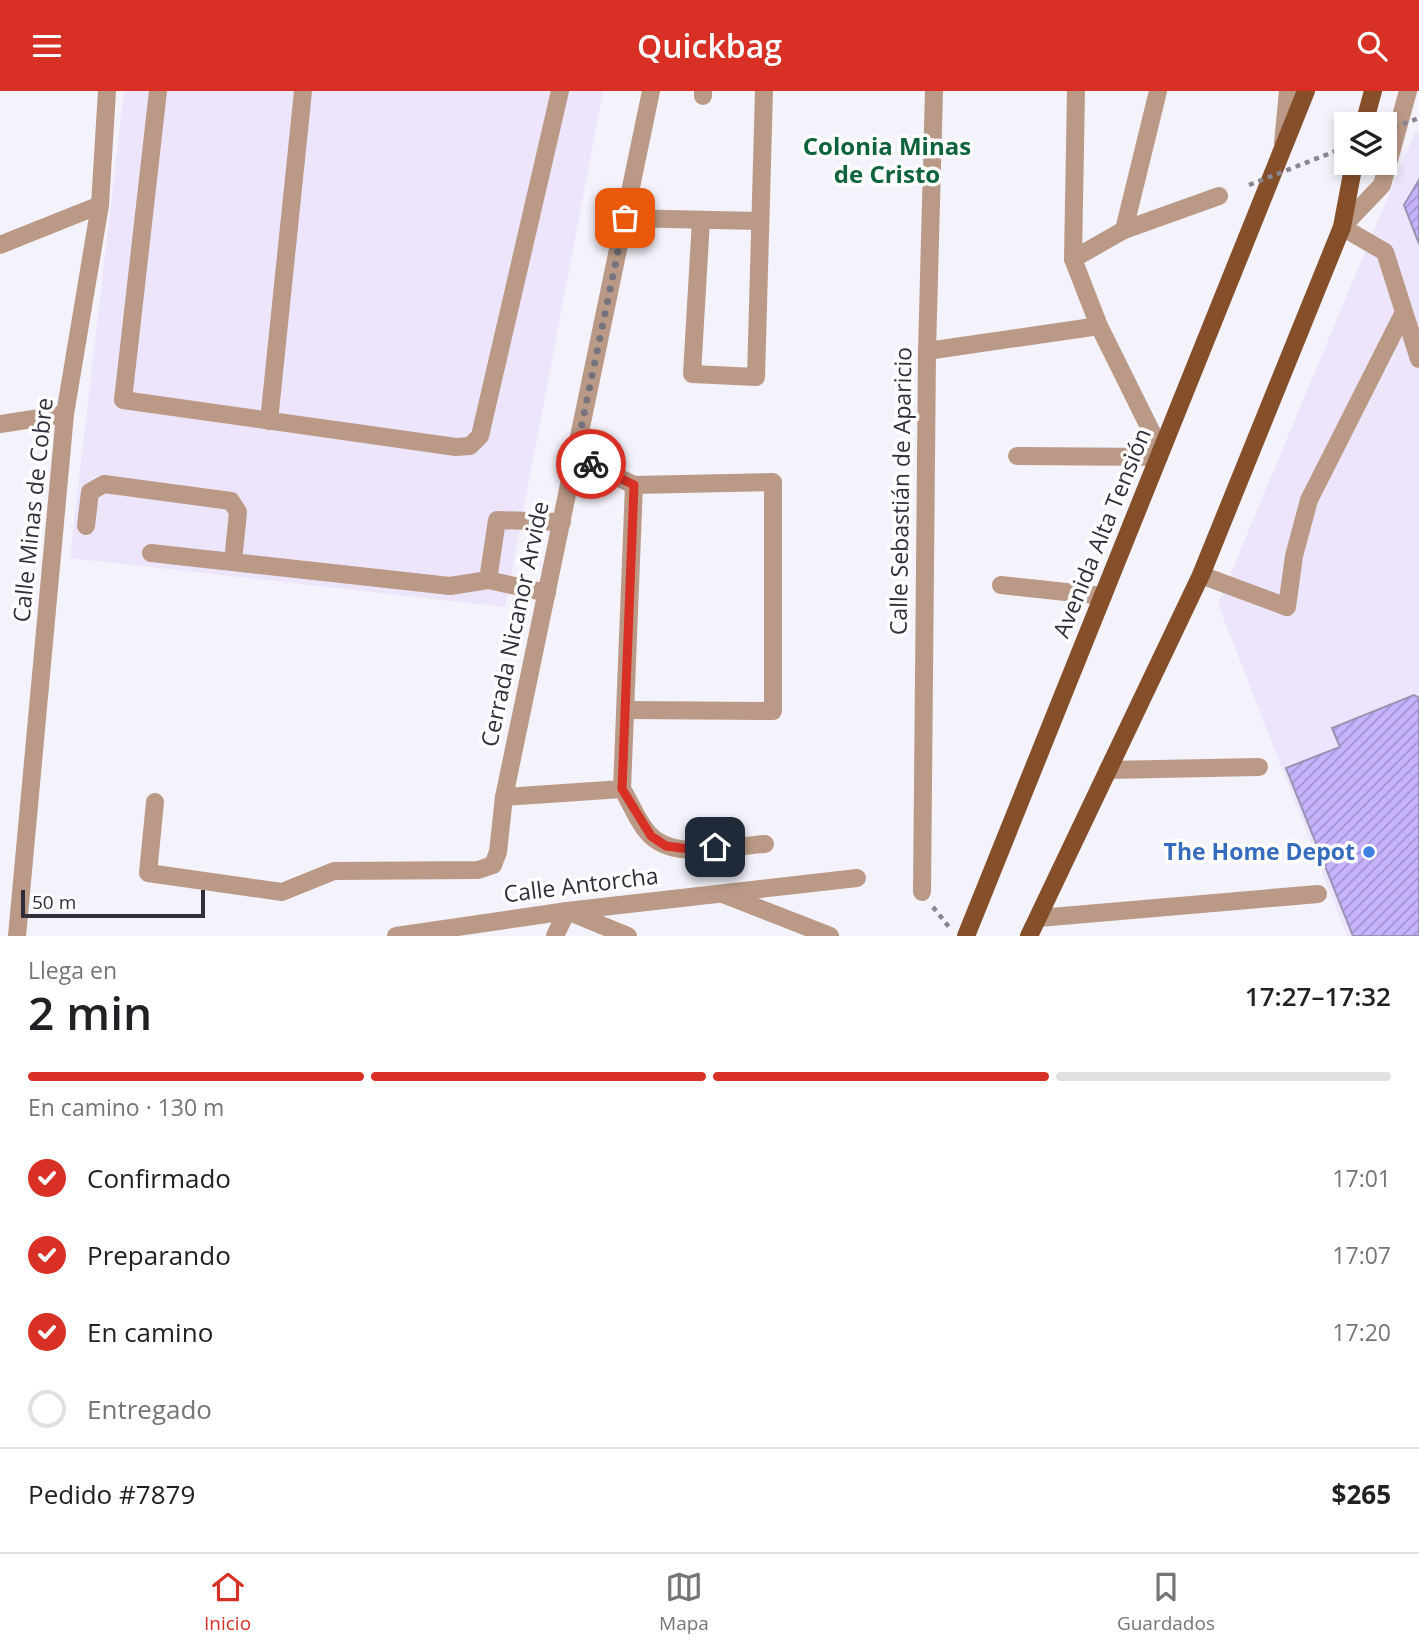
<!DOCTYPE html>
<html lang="es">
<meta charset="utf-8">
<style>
:root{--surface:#fff;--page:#f6f6f6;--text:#202124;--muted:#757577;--line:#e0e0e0;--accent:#d93025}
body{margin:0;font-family:"Open Sans",sans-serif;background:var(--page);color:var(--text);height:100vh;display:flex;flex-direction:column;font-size:26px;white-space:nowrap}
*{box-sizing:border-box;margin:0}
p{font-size:23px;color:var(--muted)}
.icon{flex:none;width:38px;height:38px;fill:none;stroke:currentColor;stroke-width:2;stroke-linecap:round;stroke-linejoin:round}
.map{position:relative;height:845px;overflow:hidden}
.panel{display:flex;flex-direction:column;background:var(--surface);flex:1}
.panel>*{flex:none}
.fabs{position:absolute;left:1334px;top:21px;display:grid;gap:14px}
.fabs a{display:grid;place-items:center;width:63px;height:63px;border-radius:0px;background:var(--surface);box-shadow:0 4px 10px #0003;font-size:35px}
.scale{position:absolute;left:21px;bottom:18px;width:184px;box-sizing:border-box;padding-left:7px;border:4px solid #312e3b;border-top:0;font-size:19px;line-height:24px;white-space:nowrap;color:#312e3b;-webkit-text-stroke:5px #fff;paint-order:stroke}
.pin{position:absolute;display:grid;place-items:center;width:60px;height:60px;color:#fff;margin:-30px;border-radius:14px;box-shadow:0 4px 10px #0006}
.courier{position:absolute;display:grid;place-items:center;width:70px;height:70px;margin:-35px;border:5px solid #d93025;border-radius:50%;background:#fff;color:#222;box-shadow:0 2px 9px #0007}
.head em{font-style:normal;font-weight:600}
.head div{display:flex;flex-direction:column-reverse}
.head{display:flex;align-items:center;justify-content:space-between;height:119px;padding:0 28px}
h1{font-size:46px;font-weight:600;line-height:52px}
.bar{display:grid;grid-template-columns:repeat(4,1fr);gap:10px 7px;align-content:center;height:84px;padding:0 28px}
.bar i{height:9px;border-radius:5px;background:var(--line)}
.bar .current{background:var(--accent)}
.bar p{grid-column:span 4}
.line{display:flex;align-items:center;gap:18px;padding:0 28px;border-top:2px solid var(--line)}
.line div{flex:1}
ol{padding:0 28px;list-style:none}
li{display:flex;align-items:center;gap:21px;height:77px}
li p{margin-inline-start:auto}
li .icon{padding:7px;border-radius:50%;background:var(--accent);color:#fff;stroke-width:4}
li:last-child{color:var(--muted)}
li i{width:38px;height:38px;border:4px solid var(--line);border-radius:50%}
header{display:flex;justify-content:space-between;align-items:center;height:91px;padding:0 28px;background:var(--accent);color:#fff;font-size:32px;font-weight:600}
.tabs{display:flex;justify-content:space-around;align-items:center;height:98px;border-top:2px solid var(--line);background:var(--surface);font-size:19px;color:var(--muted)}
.tabs a{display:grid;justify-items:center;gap:4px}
.tabs .current{color:var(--accent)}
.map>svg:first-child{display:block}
.commercial{fill:#ede5fb}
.building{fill:url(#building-hatch);stroke:#9992b3;stroke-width:2}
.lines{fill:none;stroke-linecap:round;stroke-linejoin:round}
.path{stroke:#8a8792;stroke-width:4.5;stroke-dasharray:5 5;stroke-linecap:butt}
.minor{stroke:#ba9a86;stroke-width:18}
.major{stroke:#854f2a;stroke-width:18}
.path-bridge{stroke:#8a8792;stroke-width:4.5;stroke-dasharray:5 5;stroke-linecap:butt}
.done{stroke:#75737e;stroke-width:7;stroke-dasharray:0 12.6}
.route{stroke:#d93025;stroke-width:9}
.shop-dot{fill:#3f7fe0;stroke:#fff;stroke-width:2.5}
.labels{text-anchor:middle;stroke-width:7;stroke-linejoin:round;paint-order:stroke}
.street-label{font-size:23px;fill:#312e3b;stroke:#fff}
.shop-label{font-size:23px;font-weight:bold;fill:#366cbe;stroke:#fff;text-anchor:end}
.neighbourhood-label{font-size:24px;font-weight:bold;fill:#0d633b;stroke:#fff}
</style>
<header><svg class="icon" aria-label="menu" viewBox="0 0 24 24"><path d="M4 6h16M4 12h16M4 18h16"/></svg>Quickbag<svg class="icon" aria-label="search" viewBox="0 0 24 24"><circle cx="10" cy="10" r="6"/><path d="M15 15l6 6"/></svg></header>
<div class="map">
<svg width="1419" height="845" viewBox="0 0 1419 845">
<defs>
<pattern id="building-hatch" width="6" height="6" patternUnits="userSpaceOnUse" patternTransform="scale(1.75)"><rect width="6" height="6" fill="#c6b3fd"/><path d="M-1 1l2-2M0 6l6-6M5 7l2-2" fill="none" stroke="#a192ce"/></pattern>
</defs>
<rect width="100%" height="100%" fill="#f4f2fa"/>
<g class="commercial">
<polygon points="124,0 603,0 505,516 70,467"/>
<polygon points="1419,40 1419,845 1347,845 1218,513 1415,41"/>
</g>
<g class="building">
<polygon points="1419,89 1419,153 1404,114"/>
<polygon points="1414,604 1419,607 1419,845 1353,845 1286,677 1340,656 1332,637"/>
</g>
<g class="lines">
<polyline class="path" points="933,816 949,836"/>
<g class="minor">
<polyline points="158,0 123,309 456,356 470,355 480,345 560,0"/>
<polyline points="1076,0 1073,168 1099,235 1161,360"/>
<polyline points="1408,0 1382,94 1342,136 1385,161 1419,268"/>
<polyline points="703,5 703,0"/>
<polyline points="1283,52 1288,0"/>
<polyline points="625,127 758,130"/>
<polyline points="701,129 692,283 756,286 764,0"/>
<polyline points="1124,139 1158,0"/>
<polyline points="0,154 100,114"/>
<polyline points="1073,168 1124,139 1219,105"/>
<polyline points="927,260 1099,235"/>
<polyline points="269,330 303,0"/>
<polyline points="0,333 65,323"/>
<polyline points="1017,365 1159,366"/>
<polyline points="86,435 90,401 104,393 231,410 238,421 233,471"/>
<polyline points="151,462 450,495 488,489"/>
<polyline points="1201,484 1287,516 1294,465 1309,409 1404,221"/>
<polyline points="1001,494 1103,505"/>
<polyline points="547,502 488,489 497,429 562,431"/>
<polyline points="626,619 773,620 773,391 634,394"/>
<polyline points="1108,679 1259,676"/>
<path d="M622,698C631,712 639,734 651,745C677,770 733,755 765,753"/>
<polyline points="504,706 622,698 634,394 575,366"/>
<polyline points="155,711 148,782 282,801 334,780 478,779 493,774 498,761 504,706 651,0"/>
<polyline points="922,801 927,260 934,0"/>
<polyline points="723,803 830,845"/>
<polyline points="1039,827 1318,803"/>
<polyline points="17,845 65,323 100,114 107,0"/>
<polyline points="396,845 567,820 857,787"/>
<polyline points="555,845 567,820 628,845"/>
</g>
<g class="major">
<polyline points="1364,33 1373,0"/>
<polyline points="966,845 1306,0"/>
<polyline points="1029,845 1201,484 1342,136 1354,72"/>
</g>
<g class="path-bridge">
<polyline points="1384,40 1419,27"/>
<polyline points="1249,94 1346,56"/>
</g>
</g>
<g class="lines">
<polyline class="done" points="591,373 575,366 625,127"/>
<polyline class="route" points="591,373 634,394 622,698 651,745 666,755 689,758 715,756"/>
</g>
<circle class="shop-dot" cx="1369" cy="761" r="7"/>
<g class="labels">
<g class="street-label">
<text transform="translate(901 400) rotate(-89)" y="8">Calle Sebastián de Aparicio</text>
<text transform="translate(33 419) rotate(-84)" y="8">Calle Minas de Cobre</text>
<text transform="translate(1102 442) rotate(-68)" y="8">Avenida Alta Tensión</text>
<text transform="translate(515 533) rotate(-78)" y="8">Cerrada Nicanor Arvide</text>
<text transform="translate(581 794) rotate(-7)" y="8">Calle Antorcha</text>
</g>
<g class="shop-label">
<text x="1355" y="769">The Home Depot</text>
</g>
<g class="neighbourhood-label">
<text x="887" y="64">Colonia Minas<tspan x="887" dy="28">de Cristo</tspan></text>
</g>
</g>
</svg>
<div class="fabs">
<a><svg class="icon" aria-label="layers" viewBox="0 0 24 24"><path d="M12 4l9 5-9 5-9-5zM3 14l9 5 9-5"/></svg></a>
</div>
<div class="scale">50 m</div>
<div class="pin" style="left:625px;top:127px;background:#ea580c"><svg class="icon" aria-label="bag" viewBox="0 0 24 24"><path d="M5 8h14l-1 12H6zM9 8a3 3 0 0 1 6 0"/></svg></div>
<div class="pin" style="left:715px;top:756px;background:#1f2937"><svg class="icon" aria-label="home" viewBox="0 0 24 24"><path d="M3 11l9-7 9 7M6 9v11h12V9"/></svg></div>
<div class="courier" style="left:591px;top:373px"><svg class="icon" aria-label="bike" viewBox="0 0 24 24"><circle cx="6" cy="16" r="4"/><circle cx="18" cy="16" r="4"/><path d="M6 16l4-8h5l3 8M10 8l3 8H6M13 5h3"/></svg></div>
</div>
<section class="panel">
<div class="head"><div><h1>2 min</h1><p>Llega en</p></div><em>17:27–17:32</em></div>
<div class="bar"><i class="current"></i><i class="current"></i><i class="current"></i><i></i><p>En camino · 130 m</p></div>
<ol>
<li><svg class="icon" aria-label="check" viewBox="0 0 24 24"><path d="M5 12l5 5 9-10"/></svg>Confirmado<p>17:01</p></li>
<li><svg class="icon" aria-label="check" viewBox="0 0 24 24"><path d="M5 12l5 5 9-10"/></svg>Preparando<p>17:07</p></li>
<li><svg class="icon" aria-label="check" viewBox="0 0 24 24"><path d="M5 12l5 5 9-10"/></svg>En camino<p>17:20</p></li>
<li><i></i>Entregado</li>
</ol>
<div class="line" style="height:91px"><div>Pedido #7879</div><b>$265</b></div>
</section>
<nav class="tabs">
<a class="current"><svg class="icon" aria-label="home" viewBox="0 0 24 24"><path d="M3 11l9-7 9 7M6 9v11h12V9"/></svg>Inicio</a>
<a><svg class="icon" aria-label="map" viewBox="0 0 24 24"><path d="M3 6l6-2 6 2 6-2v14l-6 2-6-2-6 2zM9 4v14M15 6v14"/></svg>Mapa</a>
<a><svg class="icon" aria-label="saved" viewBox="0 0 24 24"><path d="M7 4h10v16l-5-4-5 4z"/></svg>Guardados</a>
</nav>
